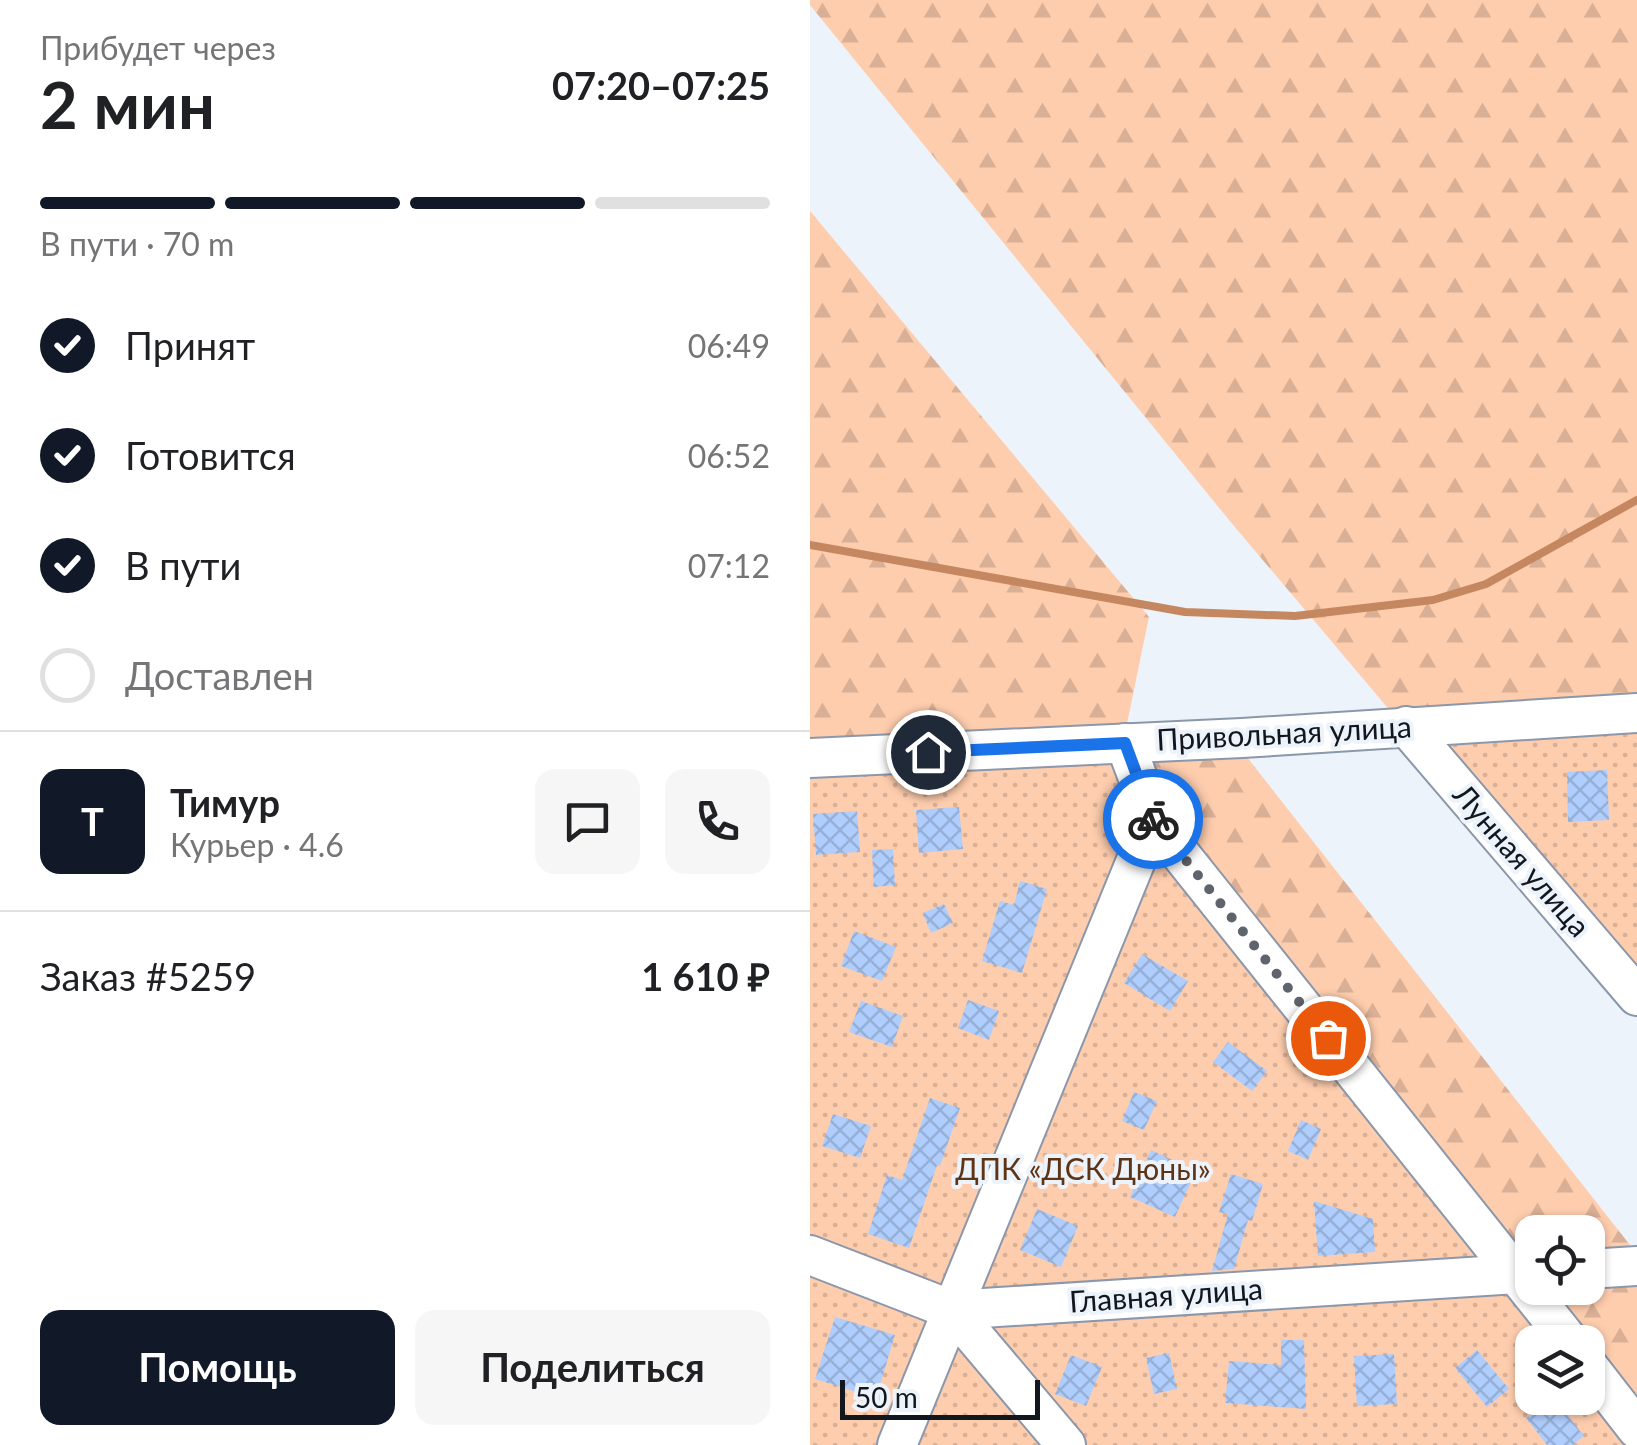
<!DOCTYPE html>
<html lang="ru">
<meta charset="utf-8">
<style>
:root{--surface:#fff;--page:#f6f6f6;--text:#202124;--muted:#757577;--line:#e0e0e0;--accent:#111827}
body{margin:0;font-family:Lato,sans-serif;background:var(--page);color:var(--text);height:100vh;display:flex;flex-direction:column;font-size:38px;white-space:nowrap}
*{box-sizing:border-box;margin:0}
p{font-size:32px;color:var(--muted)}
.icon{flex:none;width:55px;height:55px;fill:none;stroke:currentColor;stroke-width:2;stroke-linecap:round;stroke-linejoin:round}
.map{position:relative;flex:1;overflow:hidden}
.drawer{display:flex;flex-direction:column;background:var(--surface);width:810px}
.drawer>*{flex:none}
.fabs{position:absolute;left:705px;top:1215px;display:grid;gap:20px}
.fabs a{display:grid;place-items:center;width:90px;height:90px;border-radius:20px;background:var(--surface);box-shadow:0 2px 8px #0004;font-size:50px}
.scale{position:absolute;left:30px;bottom:25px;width:200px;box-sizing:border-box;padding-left:10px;border:5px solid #12161d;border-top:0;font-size:28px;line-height:35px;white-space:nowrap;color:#12161d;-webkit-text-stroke:8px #edf3fb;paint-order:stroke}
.pin{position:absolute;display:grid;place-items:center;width:85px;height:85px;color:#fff;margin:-42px;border:5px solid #fff;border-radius:50%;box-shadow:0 2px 10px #0007}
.courier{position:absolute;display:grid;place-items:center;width:100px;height:100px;margin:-50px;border:8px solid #1a73e8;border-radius:50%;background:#fff;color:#222;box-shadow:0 2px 12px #0007}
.overview em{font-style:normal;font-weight:700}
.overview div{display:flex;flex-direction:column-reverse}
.overview{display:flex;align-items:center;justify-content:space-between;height:170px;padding:0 40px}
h1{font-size:65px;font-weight:700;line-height:75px}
.bar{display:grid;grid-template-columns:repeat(4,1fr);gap:15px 10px;align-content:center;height:120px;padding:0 40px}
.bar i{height:12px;border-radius:8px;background:var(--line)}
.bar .active{background:var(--accent)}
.bar p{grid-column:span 4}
.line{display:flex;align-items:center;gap:25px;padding:0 40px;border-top:2px solid var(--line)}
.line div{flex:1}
.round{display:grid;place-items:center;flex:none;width:105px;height:105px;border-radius:20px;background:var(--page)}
ol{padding:0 40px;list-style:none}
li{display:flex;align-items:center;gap:30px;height:110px}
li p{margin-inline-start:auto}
li .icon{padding:10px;border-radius:50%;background:var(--accent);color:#fff;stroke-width:4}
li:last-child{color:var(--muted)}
li i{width:55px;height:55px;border:5px solid var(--line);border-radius:50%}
.action{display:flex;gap:20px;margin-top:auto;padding:20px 40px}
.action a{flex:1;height:115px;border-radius:20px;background:var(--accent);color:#fff;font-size:40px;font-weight:700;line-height:115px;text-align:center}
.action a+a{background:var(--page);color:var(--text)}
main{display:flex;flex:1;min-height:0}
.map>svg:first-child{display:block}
.forest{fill:url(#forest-firs);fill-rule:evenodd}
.park{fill:url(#park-dots)}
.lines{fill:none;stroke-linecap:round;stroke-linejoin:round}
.stream{stroke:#c4875f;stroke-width:8}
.building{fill:url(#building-cross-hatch)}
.minor-casing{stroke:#8b97aa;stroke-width:42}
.minor{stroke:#fff;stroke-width:38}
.done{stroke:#5f636b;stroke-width:10;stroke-dasharray:0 18}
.route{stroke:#1a73e8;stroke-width:12}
.labels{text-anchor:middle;stroke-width:8;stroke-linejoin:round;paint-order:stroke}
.street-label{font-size:30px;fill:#12161d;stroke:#edf3fb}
.park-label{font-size:30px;fill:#5e3416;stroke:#edf3fb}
</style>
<main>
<section class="drawer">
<div class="overview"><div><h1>2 мин</h1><p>Прибудет через</p></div><em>07:20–07:25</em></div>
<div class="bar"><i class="active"></i><i class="active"></i><i class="active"></i><i></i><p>В пути · 70 m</p></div>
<ol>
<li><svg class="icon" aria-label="check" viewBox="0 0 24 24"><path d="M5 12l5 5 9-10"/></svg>Принят<p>06:49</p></li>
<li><svg class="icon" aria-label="check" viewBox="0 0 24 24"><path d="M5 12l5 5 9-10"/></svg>Готовится<p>06:52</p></li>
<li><svg class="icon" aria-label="check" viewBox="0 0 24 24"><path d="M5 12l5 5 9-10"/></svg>В пути<p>07:12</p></li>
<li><i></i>Доставлен</li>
</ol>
<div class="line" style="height:180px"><b class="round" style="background:var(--accent);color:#fff">Т</b><div><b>Тимур</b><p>Курьер · 4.6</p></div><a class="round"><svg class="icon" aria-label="chat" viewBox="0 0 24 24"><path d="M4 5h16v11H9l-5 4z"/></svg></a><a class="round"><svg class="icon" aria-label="phone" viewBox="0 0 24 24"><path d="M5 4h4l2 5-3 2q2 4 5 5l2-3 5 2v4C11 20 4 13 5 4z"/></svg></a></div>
<div class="line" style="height:130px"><div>Заказ #5259</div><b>1 610 ₽</b></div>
<div class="action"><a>Помощь</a><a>Поделиться</a></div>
</section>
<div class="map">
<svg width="827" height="1445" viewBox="0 0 827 1445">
<defs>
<pattern id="forest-firs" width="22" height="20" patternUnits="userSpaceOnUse" patternTransform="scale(2.5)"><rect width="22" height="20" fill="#fecdae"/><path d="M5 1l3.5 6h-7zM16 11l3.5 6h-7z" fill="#d9af95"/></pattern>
<pattern id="park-dots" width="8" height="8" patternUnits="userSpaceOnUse" patternTransform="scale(2.5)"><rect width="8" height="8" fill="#fecdae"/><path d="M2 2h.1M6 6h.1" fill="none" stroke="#d9af95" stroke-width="1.8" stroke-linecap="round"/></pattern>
<pattern id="building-cross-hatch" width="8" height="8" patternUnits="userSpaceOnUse" patternTransform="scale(2.5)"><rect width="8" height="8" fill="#afcefd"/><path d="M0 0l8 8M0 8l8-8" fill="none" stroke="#96b0d8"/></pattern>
</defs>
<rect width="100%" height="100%" fill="#edf3fb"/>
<g class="forest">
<polygon points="0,0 827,0 827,712 593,726 419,520 0,5"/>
<path d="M0,211L339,617L313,743L422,738L827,1254V1429L778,1365L0,758ZM722,1232H778V1288H722Z"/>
</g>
<g class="park">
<polygon points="827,712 827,996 593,726"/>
<polygon points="313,743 344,821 760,1342 722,1342 722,1398 778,1398 778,1365 827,1445 0,1445 0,758"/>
</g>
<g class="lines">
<polyline class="stream" points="0,545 375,612 485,616 623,600 676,584 827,500"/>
</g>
<g class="building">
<polygon points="797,770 799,820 758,822 757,772"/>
<polygon points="149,807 153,849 109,853 106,810"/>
<polygon points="47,811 50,852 6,855 3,814"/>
<polygon points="83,849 85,885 64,887 62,850"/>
<polygon points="210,881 237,889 212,973 172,961 190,901 204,905"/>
<polygon points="134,904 143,923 121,933 113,913"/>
<polygon points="44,931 86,947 72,981 31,966"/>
<polygon points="332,954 378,981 360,1011 314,983"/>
<polygon points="158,1000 189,1011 179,1040 148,1028"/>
<polygon points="51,1001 93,1016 82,1047 39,1032"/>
<polygon points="418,1042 457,1071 442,1091 403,1062"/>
<polygon points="324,1092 347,1101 334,1130 312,1121"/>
<polygon points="120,1098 150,1108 130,1166 127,1165 99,1248 58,1234 77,1175 92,1180"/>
<polygon points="23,1114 61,1126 50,1158 12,1146"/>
<polygon points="491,1120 511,1129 498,1160 478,1151"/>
<polygon points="341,1150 386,1171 365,1217 320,1197"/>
<polygon points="421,1174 453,1184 442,1221 438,1220 424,1269 402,1271 418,1214 409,1212"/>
<polygon points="504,1201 563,1219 565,1252 508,1256"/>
<polygon points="227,1209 268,1226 251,1267 210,1250"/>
<polygon points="25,1317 85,1335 66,1398 5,1379"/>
<polygon points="471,1340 494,1340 496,1409 415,1403 419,1361 471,1365"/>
<polygon points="667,1350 699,1389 677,1407 645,1368"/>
<polygon points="359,1353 367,1389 344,1394 336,1358"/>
<polygon points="584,1354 587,1404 547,1406 544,1356"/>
<polygon points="261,1355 292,1367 276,1406 245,1394"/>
<polygon points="744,1398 774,1436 763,1445 737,1445 716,1418"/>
</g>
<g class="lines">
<g class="minor-casing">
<g id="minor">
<polyline points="596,726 827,996"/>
<polyline points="315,743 344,821 760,1342"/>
<polyline points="0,758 432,738 827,713"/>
<polyline points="0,1255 142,1310 722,1273"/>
<polyline points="778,1269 827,1266"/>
<polyline points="142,1310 256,1445"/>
<polyline points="778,1366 827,1429"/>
<polyline points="87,1445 343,819"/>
</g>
</g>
<use href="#minor" class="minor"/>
</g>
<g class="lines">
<polyline class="done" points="343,819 518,1038"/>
<polyline class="route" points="118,752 315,743 343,819"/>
</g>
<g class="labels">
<g class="street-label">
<text transform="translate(474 734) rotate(-3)" y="10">Привольная улица</text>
<text transform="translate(711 861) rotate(49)" y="10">Лунная улица</text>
<text transform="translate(356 1296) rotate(-4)" y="10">Главная улица</text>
</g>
<g class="park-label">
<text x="273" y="1180">ДПК «ДСК Дюны»</text>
</g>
</g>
</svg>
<div class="fabs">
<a><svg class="icon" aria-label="locate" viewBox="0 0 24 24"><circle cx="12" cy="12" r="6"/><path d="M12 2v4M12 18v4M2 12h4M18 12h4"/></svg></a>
<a><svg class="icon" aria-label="layers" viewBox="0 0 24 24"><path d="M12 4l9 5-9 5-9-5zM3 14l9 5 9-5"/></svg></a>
</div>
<div class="scale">50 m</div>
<div class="pin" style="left:518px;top:1038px;background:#ea580c"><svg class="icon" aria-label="bag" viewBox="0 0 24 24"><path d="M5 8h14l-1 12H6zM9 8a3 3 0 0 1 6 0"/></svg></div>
<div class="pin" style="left:118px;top:752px;background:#1f2937"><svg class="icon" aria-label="home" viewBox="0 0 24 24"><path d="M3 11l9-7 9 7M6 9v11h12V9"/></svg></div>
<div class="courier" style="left:343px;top:819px"><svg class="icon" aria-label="bike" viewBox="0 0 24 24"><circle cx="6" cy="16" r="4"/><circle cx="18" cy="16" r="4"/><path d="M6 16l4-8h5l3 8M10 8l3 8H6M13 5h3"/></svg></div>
</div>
</main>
